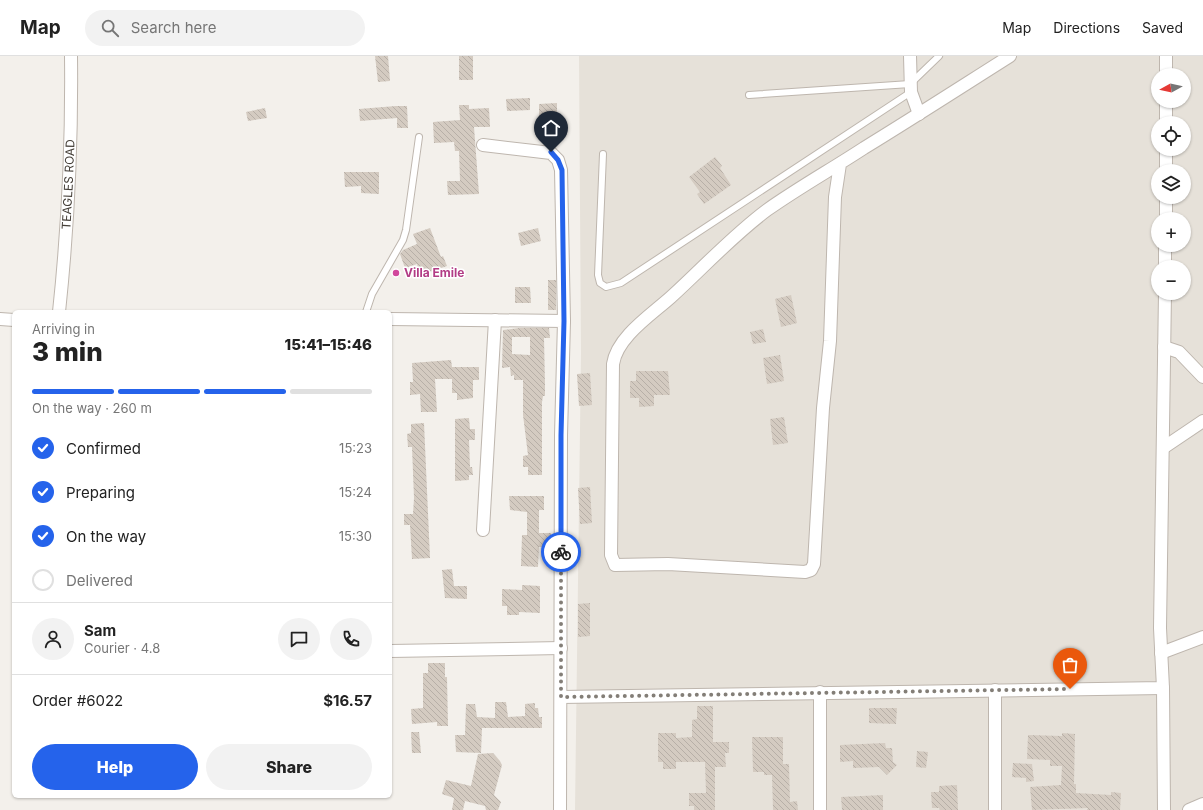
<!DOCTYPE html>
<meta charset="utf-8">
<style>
:root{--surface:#fff;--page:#f2f2f2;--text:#222;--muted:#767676;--line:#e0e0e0;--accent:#2563eb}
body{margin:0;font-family:Inter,sans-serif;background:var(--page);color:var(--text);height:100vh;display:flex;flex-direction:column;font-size:15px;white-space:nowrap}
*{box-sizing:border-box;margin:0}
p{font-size:13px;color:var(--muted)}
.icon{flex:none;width:22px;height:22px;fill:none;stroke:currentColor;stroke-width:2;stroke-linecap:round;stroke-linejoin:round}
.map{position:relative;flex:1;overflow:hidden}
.drawer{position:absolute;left:12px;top:254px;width:380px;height:488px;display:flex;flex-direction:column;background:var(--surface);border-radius:6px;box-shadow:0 1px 3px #0004}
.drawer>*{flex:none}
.needle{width:26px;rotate:262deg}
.fabs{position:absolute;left:1151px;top:12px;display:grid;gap:8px}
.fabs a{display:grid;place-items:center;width:40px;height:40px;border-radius:50%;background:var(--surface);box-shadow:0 1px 3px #0004;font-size:20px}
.pin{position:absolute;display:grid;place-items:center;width:34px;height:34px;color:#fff;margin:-41px -17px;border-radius:50% 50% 50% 0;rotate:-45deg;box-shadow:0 0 4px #0007}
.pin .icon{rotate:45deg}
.courier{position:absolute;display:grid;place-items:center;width:40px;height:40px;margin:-20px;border:3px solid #2563eb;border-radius:50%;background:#fff;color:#222;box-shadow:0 1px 5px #0007}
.head em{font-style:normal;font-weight:800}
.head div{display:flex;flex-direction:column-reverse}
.head{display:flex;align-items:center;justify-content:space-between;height:68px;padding:0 20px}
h1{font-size:26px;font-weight:800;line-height:30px}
.bar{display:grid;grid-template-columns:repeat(4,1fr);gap:6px 4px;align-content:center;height:48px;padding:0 20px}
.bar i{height:5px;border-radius:3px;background:var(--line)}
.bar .current{background:var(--accent)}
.bar p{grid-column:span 4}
.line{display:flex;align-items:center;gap:10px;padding:0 20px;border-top:1px solid var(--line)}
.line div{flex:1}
.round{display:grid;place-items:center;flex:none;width:42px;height:42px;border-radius:21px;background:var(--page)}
ol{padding:0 20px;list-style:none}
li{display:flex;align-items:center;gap:12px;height:44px}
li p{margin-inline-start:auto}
li .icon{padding:4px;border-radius:50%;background:var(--accent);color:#fff;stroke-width:4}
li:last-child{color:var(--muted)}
li i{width:22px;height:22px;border:2px solid var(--line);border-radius:50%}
.action{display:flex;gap:8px;margin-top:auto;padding:8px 20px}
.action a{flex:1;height:46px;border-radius:24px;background:var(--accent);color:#fff;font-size:16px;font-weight:800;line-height:46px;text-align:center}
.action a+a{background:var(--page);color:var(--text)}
header{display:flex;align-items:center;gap:24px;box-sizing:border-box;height:56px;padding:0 20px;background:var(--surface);border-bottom:1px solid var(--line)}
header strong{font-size:19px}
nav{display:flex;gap:22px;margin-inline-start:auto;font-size:14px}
.search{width:280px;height:36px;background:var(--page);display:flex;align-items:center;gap:10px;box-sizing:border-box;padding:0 14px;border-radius:22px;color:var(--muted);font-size:15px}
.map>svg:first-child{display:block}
.residential{fill:#e6e1d9;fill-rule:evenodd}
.building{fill:url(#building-back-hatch);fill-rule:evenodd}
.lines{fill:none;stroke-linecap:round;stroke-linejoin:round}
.service-casing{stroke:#beb6ae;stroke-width:8}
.minor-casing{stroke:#beb6ae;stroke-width:14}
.service{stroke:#fff;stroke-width:6}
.minor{stroke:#fff;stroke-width:12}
.done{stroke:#837e77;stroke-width:4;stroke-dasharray:0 7.2}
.route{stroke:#2563eb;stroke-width:5}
.hotel-dot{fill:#d1479c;stroke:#fff;stroke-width:1.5}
.labels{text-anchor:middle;stroke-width:3;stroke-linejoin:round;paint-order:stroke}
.street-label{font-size:12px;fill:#464039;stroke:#fff}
.hotel-label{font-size:12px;font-weight:bold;fill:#b23c85;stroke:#fff;text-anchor:start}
</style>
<header>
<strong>Map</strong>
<div class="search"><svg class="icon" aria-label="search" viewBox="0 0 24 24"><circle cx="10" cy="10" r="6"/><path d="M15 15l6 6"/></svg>Search here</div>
<nav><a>Map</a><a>Directions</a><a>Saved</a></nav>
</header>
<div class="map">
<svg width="1203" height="754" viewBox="0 0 1203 754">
<defs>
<pattern id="building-back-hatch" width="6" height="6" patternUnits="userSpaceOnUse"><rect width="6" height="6" fill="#d4cbc1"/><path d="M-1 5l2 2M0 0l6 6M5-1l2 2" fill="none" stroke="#b7afa7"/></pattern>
</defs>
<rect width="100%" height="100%" fill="#f3f0eb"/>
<path class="residential" d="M579,0H1203V754H575L581,297ZM1158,19H1184V45H1158ZM1158,67H1184V93H1158ZM1158,115H1184V141H1158ZM1158,163H1184V189H1158ZM1158,211H1184V237H1158Z"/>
<g class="building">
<polygon points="375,0 388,0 390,25 378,26"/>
<rect x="459" y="0" width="14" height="24"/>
<polygon points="530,42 530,54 507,55 506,43"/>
<polygon points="557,47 557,75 539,75 539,48"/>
<polygon points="459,49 469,49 469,53 489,52 490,71 474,71 479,138 448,139 447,125 460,125 459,95 455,95 454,86 434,87 433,66 460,64"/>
<polygon points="396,50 407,50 408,72 397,72 397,62 360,65 359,53"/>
<polygon points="265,52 267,62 248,65 246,56"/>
<polygon points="715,101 722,110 720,112 731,129 704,148 697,138 700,136 689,121"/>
<polygon points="344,116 379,116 379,138 361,137 361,130 345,131"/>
<polygon points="430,172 441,201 443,200 447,210 420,219 417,208 405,212 400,198 403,194 417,188 413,178"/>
<polygon points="538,172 541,185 521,190 518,177"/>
<rect x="548" y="224" width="8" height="30"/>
<polygon points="515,231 530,231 531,247 515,247"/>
<polygon points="791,239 797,267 781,271 775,243"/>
<path d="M519,272H549L550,282H544L545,329V340H543L542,346V419H528V411H523V400L528,399L523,359V324H514V319L511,320L510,311L502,312L503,274ZM512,281H530V299L512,298Z"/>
<polygon points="763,273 766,286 753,288 750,276"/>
<polygon points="780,299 784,325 767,328 763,302"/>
<polygon points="451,304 452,311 479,311 479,324 473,324 473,342 457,344 457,337 452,337 452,323 435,323 437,356 421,356 420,338 410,339 410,326 413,326 412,307"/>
<polygon points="636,315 668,315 670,339 654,339 654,350 639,351 639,342 630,342 630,325 636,325"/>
<polygon points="590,317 592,349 579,350 577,318"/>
<polygon points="784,361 788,387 773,389 770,363"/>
<polygon points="469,362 470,373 475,373 475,384 469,384 470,411 472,411 473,419 469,419 469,424 455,425 455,363"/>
<polygon points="424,367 430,502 412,503 410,469 404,469 404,458 413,458 414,442 412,391 408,391 407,378 411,377 411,368"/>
<polygon points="590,431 592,467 580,468 578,432"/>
<polygon points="509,440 544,440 544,454 539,454 539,477 551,477 550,491 539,491 538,511 521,510 522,479 527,479 527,456 510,454"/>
<polygon points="452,513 454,530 467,530 467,543 445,542 442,514"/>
<polygon points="522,529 540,530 540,557 519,556 519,559 507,559 507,550 502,550 502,533 522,534"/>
<polygon points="590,547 590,580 578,581 578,548"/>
<polygon points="428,607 445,607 445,621 447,621 448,670 437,670 437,666 412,668 411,653 423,652 423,617 428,617"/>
<polygon points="495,646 506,646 508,661 525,660 525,648 535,647 535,652 538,652 539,661 542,661 542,672 482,672 481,697 456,696 455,679 465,679 466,648 475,648 477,661 495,662"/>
<polygon points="697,650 713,650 713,686 729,686 729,697 725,697 726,711 715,711 715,754 694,754 694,750 689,750 689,737 706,737 705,706 676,706 676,713 663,713 663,706 658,706 658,677 676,677 676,682 692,681 692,664 697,663"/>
<polygon points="869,652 897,652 896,668 869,667"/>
<polygon points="411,676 419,676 421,697 412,697"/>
<polygon points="1062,677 1075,678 1074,728 1076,728 1076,737 1111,739 1111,736 1121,737 1120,754 1087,754 1088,752 1032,754 1030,731 1061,729 1062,710 1050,710 1050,704 1027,703 1028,679 1062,680"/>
<polygon points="752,681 783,681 783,708 789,708 790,746 797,745 798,754 773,754 772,719 764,719 764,716 753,716"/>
<polygon points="885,687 886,692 892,692 893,706 897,709 887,719 879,711 853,712 853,705 840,706 840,689"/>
<polygon points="917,695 928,696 926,712 916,711"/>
<polygon points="493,697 500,705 502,709 494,739 501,746 498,754 486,754 485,750 465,745 463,754 452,754 454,742 442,738 446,724 471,730 478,698"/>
<polygon points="1013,707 1032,708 1034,725 1026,726 1026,722 1012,721"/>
<polygon points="957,729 958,754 940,754 939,752 932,752 931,736 939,736 939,730"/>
<polygon points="883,739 883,754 842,754 841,741"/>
</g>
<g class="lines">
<g class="service-casing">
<g id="service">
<polyline points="749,39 910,28 939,0"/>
<polyline points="603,98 598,219 600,227 606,231 621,227 911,36"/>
<polyline points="366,256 372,238 403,184 406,174 419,81"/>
</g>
</g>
<g class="minor-casing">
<g id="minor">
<polyline points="910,0 911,36 919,58"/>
<polyline points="1166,19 1166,0"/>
<polyline points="1166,67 1166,45"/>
<polyline points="483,89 551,97 558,104 561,114 564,265"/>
<path d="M840,108L835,141L830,285L823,352L814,508L811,514L805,516L668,508L615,509L611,499L613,308C617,281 651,259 671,241C703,212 732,180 767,154C798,132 832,113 864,92C913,62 961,31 1010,0"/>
<polyline points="1166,115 1166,93"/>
<polyline points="1166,163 1166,141"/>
<polyline points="1165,211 1165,189"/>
<path id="s1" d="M59,256C68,171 72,86 71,0"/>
<polyline points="0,263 14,264"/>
<polyline points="390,263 564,265 561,379 560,754"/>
<polyline points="1164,291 1179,296 1203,321"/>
<polyline points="1163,392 1203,365"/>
<polyline points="483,474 495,264"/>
<polyline points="390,595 561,592"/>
<polyline points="1161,597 1203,581"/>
<polyline points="1163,632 1164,754"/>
<polyline points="820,636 820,754"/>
<polyline points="561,641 1163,632 1160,572 1165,237"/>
<polyline points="995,754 995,634"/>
<polyline points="1189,754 1203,748"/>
</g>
</g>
<use href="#service" class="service"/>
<use href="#minor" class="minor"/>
</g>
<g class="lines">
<polyline class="done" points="561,496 561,641 1070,633"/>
<polyline class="route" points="551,96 558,104 562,114 564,265 561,379 561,496"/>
</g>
<circle class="hotel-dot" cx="396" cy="217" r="4"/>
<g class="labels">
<g class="street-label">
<text dy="4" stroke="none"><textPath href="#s1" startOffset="128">TEAGLES ROAD</textPath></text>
</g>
<g class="hotel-label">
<text x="404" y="221">Villa Emile</text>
</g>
</g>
</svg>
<div class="fabs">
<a><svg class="needle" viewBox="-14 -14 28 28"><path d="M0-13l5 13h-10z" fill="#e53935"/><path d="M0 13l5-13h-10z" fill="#767676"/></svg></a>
<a><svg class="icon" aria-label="locate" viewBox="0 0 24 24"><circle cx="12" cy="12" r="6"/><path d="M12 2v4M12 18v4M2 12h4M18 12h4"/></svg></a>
<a><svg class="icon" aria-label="layers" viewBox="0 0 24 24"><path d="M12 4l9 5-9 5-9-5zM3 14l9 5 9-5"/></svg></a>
<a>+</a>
<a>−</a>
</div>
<div class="pin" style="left:1070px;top:633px;background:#ea580c"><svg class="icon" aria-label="bag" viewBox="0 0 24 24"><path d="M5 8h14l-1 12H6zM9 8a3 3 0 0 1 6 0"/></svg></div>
<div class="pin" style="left:551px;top:96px;background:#1f2937"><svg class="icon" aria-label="home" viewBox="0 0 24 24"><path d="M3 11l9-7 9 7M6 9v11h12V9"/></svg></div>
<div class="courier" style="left:561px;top:496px"><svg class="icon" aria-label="bike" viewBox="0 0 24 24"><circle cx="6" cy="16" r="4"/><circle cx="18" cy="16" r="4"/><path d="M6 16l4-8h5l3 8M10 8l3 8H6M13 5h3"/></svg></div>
<section class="drawer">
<div class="head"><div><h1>3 min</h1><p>Arriving in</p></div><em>15:41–15:46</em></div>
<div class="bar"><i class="current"></i><i class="current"></i><i class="current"></i><i></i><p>On the way · 260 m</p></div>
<ol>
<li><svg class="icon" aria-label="check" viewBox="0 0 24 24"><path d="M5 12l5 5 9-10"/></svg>Confirmed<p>15:23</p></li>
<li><svg class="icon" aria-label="check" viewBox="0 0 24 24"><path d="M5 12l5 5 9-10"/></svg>Preparing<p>15:24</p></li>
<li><svg class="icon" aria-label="check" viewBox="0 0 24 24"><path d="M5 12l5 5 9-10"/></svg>On the way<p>15:30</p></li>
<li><i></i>Delivered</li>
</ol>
<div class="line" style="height:72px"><a class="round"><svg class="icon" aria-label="person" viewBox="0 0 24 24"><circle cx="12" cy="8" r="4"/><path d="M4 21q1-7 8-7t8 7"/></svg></a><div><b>Sam</b><p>Courier · 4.8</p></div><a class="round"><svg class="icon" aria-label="chat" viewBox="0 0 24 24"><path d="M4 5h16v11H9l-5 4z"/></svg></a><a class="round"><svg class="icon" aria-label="phone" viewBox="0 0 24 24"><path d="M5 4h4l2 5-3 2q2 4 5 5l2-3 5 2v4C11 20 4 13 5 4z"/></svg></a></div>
<div class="line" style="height:52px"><div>Order #6022</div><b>$16.57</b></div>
<div class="action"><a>Help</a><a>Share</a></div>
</section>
</div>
